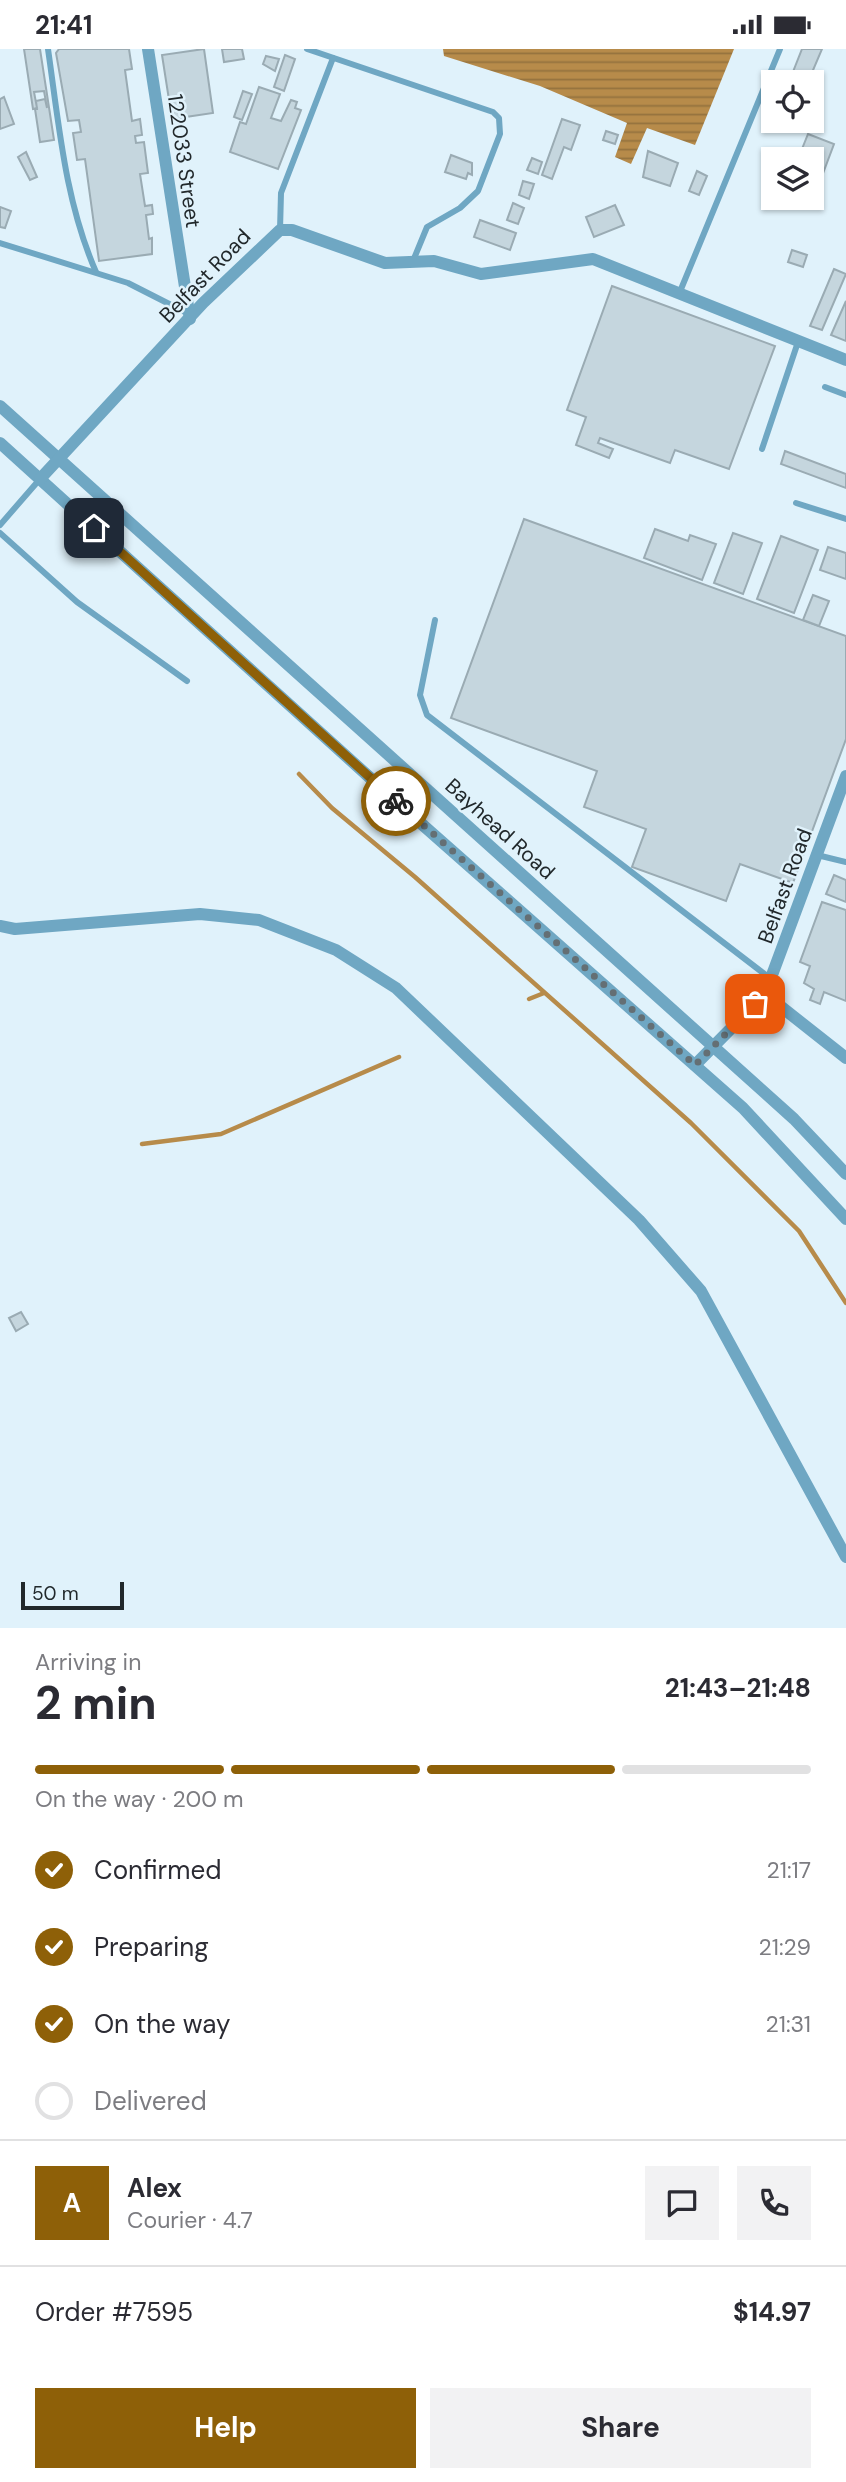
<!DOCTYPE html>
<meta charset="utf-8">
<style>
:root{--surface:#fff;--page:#f2f2f3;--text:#2b2b33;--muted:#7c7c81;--line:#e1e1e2;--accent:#8e6008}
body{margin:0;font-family:"DM Sans",sans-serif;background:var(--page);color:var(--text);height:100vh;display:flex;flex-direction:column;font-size:26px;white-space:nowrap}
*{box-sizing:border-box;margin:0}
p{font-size:23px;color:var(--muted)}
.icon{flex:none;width:38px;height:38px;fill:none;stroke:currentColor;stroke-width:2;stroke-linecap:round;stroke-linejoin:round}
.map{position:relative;height:1579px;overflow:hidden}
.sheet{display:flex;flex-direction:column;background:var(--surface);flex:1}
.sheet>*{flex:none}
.tools{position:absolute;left:761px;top:21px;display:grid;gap:14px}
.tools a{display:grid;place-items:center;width:63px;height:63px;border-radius:0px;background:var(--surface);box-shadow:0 2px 5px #0004;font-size:35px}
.scale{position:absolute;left:21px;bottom:18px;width:103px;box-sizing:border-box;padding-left:7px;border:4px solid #21282b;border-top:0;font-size:19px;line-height:24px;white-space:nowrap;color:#21282b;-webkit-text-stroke:5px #e0f2fb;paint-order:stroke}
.pin{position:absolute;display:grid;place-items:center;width:60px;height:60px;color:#fff;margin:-30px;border-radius:14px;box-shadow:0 4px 10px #0006}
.courier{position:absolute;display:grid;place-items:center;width:70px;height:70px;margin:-35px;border:5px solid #8e6008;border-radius:50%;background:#fff;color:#222;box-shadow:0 2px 9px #0007}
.overview em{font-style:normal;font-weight:700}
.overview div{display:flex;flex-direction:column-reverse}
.overview{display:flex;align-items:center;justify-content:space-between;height:119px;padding:0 35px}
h1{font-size:46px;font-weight:700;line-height:52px}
.bar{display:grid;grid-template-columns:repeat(4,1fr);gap:10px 7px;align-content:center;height:84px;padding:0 35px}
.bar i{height:9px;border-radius:5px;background:var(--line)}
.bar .selected{background:var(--accent)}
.bar p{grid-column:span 4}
.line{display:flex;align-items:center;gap:18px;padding:0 35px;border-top:2px solid var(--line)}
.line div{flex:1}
.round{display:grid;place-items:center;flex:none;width:74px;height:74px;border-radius:0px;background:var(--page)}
ol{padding:0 35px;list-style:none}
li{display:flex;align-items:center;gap:21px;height:77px}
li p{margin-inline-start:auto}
li .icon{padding:7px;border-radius:50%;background:var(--accent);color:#fff;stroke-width:4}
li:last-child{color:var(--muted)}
li i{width:38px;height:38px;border:4px solid var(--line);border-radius:50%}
.primary-button{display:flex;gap:14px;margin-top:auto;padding:14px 35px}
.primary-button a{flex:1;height:80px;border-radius:0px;background:var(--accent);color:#fff;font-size:28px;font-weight:700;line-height:80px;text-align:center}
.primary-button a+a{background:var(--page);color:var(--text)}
.status{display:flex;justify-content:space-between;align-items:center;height:49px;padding:0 35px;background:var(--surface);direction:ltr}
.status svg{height:19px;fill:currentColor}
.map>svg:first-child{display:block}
.water{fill:url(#water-rules)}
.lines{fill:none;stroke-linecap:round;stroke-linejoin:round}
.stream{stroke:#b78b4a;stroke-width:4.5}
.building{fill:#c5d6de;stroke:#9aabb3;stroke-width:2}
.lane{stroke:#6fa7c3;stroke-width:6}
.street{stroke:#6fa7c3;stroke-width:12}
.done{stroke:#646f74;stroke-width:7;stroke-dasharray:0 12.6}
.route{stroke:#8e6008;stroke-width:9}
.labels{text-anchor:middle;stroke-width:5;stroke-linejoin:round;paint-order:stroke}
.street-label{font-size:21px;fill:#21282b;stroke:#e0f2fb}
</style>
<div class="status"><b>21:41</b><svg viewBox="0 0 49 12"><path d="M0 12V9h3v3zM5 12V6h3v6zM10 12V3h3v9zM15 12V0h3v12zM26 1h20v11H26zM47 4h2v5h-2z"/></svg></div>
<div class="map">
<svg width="846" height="1579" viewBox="0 0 846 1579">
<defs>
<pattern id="water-rules" width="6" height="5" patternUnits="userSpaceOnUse" patternTransform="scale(1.75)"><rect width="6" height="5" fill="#b78b4a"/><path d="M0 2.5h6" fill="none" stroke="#94723e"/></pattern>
</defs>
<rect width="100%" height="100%" fill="#e0f2fb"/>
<polygon class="water" points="443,0 734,0 695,96 647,79 631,115 615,108 627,74 540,37 444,7"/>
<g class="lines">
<g class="stream">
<polyline points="299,725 332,759 415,828 691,1074 799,1182 846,1254"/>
<polyline points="529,950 544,944"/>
<polyline points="142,1095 221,1085 399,1008"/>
</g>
</g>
<g class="building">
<polygon points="24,0 40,0 54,91 40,93 35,60 37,60 36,52 45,50 47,59 44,42 34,43 37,59 33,60"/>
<polygon points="59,0 129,0 132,20 125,21 132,72 140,70 142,86 135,87 136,94 144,93 148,124 140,125 145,157 152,156 153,165 146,166 149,190 152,189 152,205 99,212 85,110 77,111 73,84 81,83 79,71 68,72 56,4"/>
<polygon points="204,0 213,64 172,70 162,6"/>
<polygon points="222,0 242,0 244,10 224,13"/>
<polygon points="802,0 822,0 808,33 789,33"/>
<polygon points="285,6 295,10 284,42 274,38"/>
<polygon points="266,7 279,10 275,22 263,15"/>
<polygon points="259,38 280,45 271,69 281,72 291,51 297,53 295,59 301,61 278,120 230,103 240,73 246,75"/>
<polygon points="243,42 252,45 242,71 234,68"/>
<polygon points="4,48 14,75 0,80 0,50"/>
<polygon points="562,70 580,76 571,101 564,98 552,130 542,126"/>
<polygon points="606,82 618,86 615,95 603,91"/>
<polygon points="808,85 834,95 819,135 812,132 812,110 798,110"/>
<polygon points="648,102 678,114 670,137 643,128"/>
<polygon points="26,103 37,128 30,131 18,108"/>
<polygon points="451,106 472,114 472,126 468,124 466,130 445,123"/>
<polygon points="532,109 542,113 538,125 527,121"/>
<polygon points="697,122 707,127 699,146 689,142"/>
<polygon points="523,132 534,135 529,150 519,146"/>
<polygon points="513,154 524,159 518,175 507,171"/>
<polygon points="615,156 624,176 594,188 586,168"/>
<polygon points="0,158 11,162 5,179 0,178"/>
<polygon points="480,171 516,184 510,201 474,188"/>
<polygon points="792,201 807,206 803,218 788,213"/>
<polygon points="834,220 846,225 822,281 810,277"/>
<polygon points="612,237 775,297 729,420 675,401 670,414 600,389 598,394 613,400 609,409 576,396 586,368 567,361"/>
<polygon points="846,252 846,292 831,286"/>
<polygon points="785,402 846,425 846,439 781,415"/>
<polygon points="524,470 846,587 846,690 793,834 740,815 726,852 632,818 646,780 584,758 597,722 451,669"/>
<polygon points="655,480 688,492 690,486 716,495 702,531 644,509"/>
<polygon points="733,484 762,494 743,545 714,534"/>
<polygon points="781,487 818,501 794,564 757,550"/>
<polygon points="828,498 846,504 846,530 820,521"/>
<polygon points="813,546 829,552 819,577 803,571"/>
<polygon points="834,826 846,831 846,853 826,845"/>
<polygon points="822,853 846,861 846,952 824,943 820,955 810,951 814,940 804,934 810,917 800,913"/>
<polygon points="21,1263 28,1275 16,1282 9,1269"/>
</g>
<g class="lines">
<g class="lane">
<path d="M48,0C59,76 65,152 96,223"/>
<polyline points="307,0 493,63 499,69 500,85 478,142 460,159 427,178 413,212"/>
<polyline points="280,181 281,144 333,9"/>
<polyline points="0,194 128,234 187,264"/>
<polyline points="679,245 780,0"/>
<polyline points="825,338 846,346"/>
<polyline points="762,400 798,293"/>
<polyline points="796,454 846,470"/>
<polyline points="0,476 40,430"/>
<polyline points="0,484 77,553 187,632"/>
<polyline points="435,571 420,646 427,666 771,930"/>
<polyline points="817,806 846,813"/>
</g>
<g class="street">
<polyline points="148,0 190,270"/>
<polyline points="0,357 794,1070 846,1125"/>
<polyline points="0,394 399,755 743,1059 846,1170"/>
<polyline points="40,430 203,254 280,181 292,181 385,214 434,212 481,225 593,210 846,311"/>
<polyline points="0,877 15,880 200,865 259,871 336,901 396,939 639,1171 701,1242 846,1508"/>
<polyline points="765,945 846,1009"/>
<polyline points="695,1016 765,945 846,727"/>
</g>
</g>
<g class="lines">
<polyline class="done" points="396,752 695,1016 755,955"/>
<polyline class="route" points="94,479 396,752"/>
</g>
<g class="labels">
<g class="street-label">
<text transform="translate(184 112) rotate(82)" y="7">122033 Street</text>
<text transform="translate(205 227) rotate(-46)" y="7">Belfast Road</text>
<text transform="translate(500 780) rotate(42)" y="7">Bayhead Road</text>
<text transform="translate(785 837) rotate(-70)" y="7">Belfast Road</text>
</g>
</g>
</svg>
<div class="tools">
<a><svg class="icon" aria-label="locate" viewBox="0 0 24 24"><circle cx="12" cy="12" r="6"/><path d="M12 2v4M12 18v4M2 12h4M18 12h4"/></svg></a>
<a><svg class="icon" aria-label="layers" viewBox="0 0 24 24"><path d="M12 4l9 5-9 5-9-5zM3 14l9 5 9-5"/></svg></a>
</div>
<div class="scale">50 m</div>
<div class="pin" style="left:755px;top:955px;background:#ea580c"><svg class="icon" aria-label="bag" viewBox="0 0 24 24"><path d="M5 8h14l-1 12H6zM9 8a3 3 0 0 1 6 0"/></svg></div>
<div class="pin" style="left:94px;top:479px;background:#1f2937"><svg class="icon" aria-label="home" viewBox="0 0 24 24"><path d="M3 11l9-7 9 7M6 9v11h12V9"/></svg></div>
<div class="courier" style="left:396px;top:752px"><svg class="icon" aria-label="bike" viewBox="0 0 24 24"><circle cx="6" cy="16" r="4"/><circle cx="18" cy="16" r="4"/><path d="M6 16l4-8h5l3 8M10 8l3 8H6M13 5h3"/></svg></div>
</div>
<section class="sheet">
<div class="overview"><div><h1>2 min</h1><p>Arriving in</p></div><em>21:43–21:48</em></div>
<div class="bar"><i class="selected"></i><i class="selected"></i><i class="selected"></i><i></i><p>On the way · 200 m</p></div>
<ol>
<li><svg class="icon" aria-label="check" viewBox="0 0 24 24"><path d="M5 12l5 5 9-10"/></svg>Confirmed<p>21:17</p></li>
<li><svg class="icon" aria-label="check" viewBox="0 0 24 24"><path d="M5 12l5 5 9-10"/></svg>Preparing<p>21:29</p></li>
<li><svg class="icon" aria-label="check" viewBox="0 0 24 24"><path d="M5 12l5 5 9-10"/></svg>On the way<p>21:31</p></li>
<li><i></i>Delivered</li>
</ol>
<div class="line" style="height:126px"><b class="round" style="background:var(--accent);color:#fff">A</b><div><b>Alex</b><p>Courier · 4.7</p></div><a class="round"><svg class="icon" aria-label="chat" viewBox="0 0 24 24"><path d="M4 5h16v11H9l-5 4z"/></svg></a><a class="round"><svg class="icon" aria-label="phone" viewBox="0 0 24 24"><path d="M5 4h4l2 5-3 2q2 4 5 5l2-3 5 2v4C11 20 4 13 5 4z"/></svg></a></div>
<div class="line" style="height:91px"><div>Order #7595</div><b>$14.97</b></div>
<div class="primary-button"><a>Help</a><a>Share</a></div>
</section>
